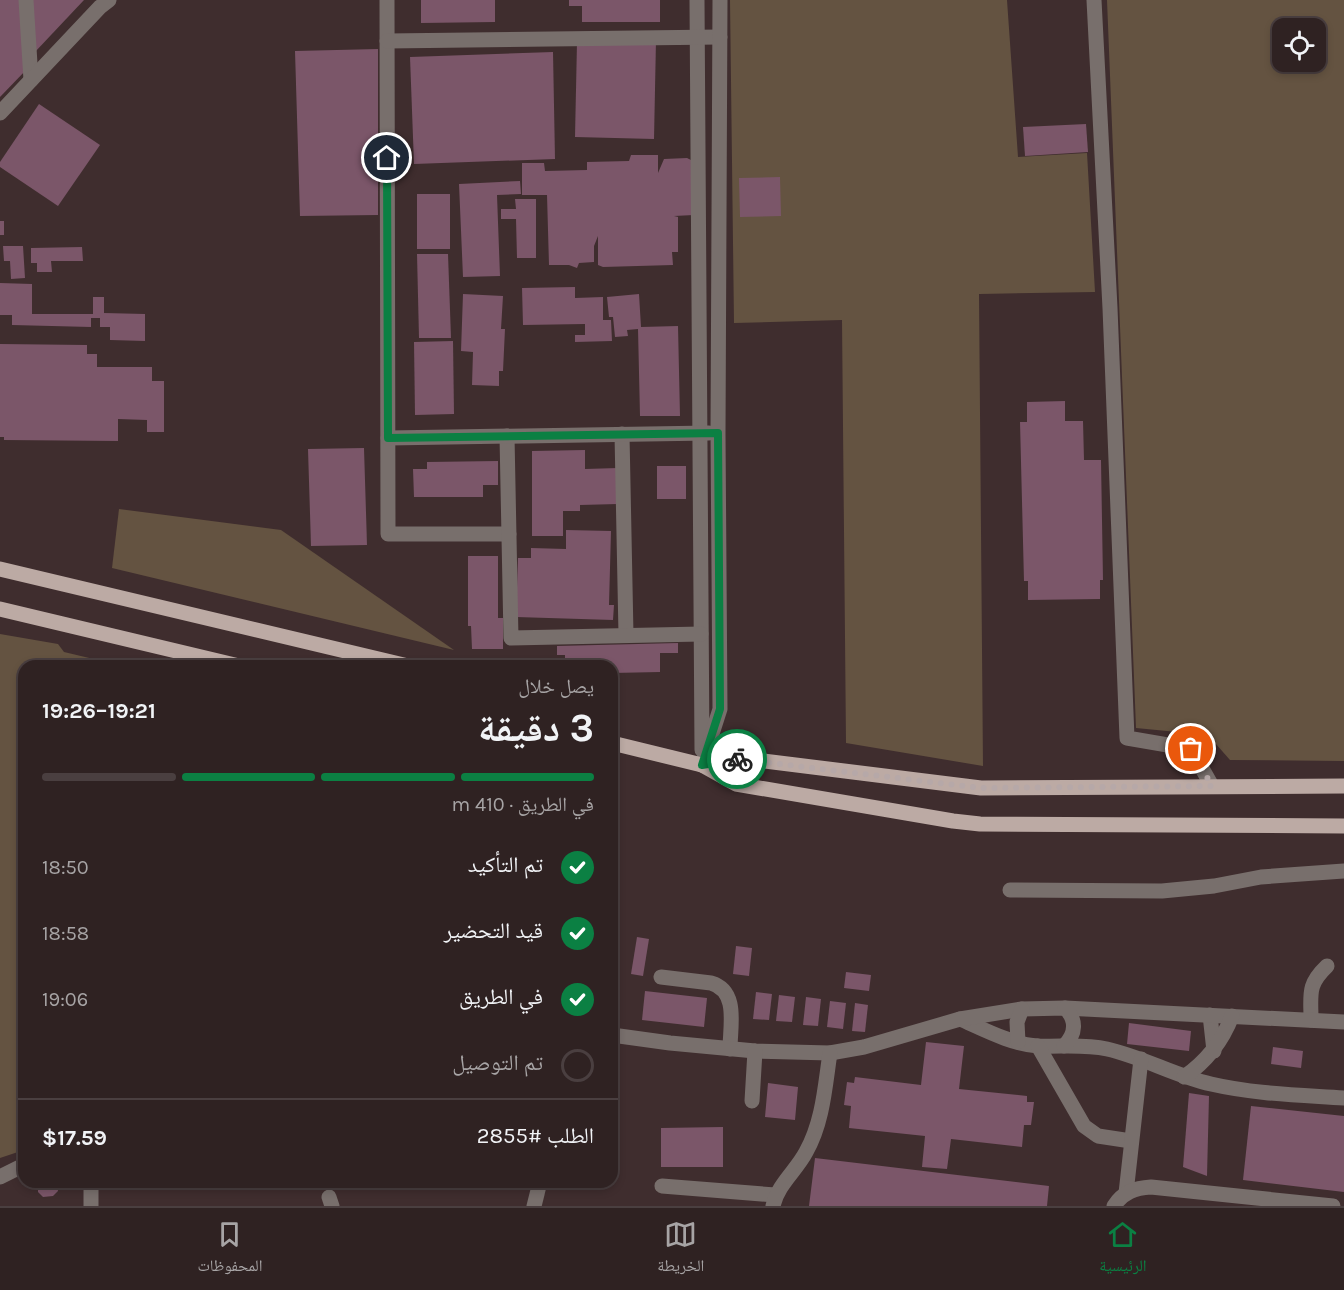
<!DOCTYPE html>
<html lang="ar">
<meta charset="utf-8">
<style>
:root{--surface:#2f2222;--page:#3b2f2f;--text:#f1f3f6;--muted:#a7a4a5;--line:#4a3f40;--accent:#0b8043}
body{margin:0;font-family:Karla,"Noto Naskh Arabic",sans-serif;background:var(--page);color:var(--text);direction:rtl;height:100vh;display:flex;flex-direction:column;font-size:22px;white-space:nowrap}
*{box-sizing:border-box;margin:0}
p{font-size:20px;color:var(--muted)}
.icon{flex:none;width:33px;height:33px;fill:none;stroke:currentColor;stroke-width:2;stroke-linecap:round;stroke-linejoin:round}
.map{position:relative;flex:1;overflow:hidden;direction:ltr}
.side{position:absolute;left:18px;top:660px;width:600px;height:528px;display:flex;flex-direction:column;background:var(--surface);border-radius:18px;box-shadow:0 3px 9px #0003,0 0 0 2px var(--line);direction:rtl}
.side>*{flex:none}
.buttons{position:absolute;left:1272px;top:18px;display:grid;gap:12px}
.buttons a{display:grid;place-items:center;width:54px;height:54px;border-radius:12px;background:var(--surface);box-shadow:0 3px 9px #0003,0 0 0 2px var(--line);font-size:30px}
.pin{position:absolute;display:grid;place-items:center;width:51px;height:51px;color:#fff;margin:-26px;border:3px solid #fff;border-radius:50%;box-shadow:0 2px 6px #0007}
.courier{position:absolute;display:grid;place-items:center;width:60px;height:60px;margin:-30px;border:4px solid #0b8043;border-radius:50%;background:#fff;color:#222;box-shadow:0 2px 8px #0007}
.summary em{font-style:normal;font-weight:700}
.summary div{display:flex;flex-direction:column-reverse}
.summary{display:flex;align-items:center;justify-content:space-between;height:102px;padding:0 24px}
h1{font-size:39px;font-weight:700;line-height:45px}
.bar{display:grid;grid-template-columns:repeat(4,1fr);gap:9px 6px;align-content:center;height:72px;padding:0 24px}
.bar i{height:8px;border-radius:4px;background:var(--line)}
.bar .current{background:var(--accent)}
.bar p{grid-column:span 4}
.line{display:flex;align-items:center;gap:15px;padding:0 24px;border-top:2px solid var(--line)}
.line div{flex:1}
ol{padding:0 24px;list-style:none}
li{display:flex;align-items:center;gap:18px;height:66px}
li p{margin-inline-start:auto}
li .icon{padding:6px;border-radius:50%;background:var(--accent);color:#fff;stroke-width:4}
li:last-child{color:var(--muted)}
li i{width:33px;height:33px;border:3px solid var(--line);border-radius:50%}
.dock{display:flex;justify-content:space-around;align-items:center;height:84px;border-top:2px solid var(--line);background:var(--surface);font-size:16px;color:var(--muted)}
.dock a{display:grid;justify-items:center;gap:3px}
.dock .current{color:var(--accent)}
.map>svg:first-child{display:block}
.green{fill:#645341;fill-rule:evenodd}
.building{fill:#7b5669}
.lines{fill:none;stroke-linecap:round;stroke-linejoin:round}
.minor{stroke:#786f6c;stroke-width:15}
.major{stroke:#bcaaa4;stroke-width:15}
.done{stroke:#b6a8a8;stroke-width:6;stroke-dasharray:0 10.8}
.route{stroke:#0b8043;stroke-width:8}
</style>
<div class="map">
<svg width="1344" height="1206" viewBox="0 0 1344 1206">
<rect width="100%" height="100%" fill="#3f2d2e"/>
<g class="green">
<polygon points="730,0 1007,0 1018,157 1087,153 1095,292 979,294 983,766 846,743 842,320 734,323"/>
<path d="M1107,0H1344V761L1230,760L1208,735L1136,728ZM1316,28V62H1282V28Z"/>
<polygon points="119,509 281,530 454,650 112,568"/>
<polygon points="0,634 58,644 64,652 123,666 24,666 24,1150 0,1158"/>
</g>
<g class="building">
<polygon points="0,0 23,0 27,69 0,97"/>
<polygon points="31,0 84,0 35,52"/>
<polygon points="421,0 495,0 495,22 421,23"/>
<polygon points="569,0 660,0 660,22 582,22 582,6 569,6"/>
<polygon points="656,40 654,139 575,137 577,42"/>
<polygon points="378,49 378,215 300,216 295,51"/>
<polygon points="553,52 555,159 414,164 410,57"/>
<polygon points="39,104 100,145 58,206 0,167 0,162"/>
<polygon points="1086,124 1088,152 1025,156 1023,127"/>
<polygon points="631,155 658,155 658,173 664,159 687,158 693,161 694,215 674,216 678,217 678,252 672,252 673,265 603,267 598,265 598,236 594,246 594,262 579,263 577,268 569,265 549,265 547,195 522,195 522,163 544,163 545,171 587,170 587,162 629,161"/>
<polygon points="780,177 781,216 740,217 739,178"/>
<polygon points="520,181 521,194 497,195 500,276 463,277 459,184"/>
<rect x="417" y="194" width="33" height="55"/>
<polygon points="515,199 536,199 536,258 517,258 516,219 501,219 501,209 516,209"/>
<rect x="0" y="221" width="4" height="14"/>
<polygon points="3,246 23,246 25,278 11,279 10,261 4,261"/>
<polygon points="82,247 83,261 51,261 52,272 37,272 37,263 31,263 31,248"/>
<polygon points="417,254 448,254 451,338 419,338"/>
<polygon points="0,283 32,284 32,314 93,314 93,297 104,297 104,313 145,314 145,341 110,340 110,327 100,327 100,318 91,318 91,327 12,325 12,315 0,315"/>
<polygon points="575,287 575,298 603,297 603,320 611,320 612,341 575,342 575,335 585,335 585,324 523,325 522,288"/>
<polygon points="463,294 503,296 501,329 505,329 503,371 499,371 499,386 472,385 473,352 461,351"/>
<polygon points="639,294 641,327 678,326 680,416 640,416 638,329 627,330 628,336 615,337 613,317 609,317 607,297"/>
<polygon points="453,341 454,414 415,415 414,342"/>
<polygon points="0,344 87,345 87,354 97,354 97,367 152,367 152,381 164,381 164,432 147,432 147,420 118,419 118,441 4,440 4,437 0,437"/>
<polygon points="1065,401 1065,421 1083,421 1084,460 1101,460 1103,580 1100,580 1100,599 1028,600 1028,581 1024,581 1020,422 1027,422 1027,402"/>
<polygon points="364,448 367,545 311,546 308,449"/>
<polygon points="585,450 585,469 618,468 618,504 580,505 580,511 563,511 563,536 532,536 532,451"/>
<polygon points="498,461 498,485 483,485 483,497 414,497 413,469 427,469 427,462"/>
<rect x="657" y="466" width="29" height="33"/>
<polygon points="566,530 611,531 609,605 614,605 613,620 516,617 518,558 531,558 531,548 566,549"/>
<polygon points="468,556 498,556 498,618 503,618 503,649 472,649 471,626 468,626"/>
<polygon points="678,643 678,653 660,653 660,672 612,673 612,666 565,666 565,655 557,655 557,646"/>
<polygon points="637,937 649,939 643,976 631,974"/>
<polygon points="736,946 752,948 749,976 733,974"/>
<polygon points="846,972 871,975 869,991 844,988"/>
<polygon points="645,991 707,998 704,1027 642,1020"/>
<polygon points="756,992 772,994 769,1020 753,1019"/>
<polygon points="779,995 795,997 792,1022 776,1021"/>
<polygon points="806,997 821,999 818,1026 803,1025"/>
<polygon points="830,1001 846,1003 843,1029 827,1027"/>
<polygon points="855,1003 868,1005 865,1032 852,1031"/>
<polygon points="1129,1023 1191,1031 1189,1051 1127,1044"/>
<polygon points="926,1042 964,1046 959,1089 1027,1096 1027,1102 1034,1102 1031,1125 1024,1125 1022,1147 951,1139 947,1169 922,1167 925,1136 849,1128 851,1106 844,1105 847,1082 854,1083 855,1077 921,1085"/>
<polygon points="1273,1047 1303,1051 1301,1068 1271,1064"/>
<polygon points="768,1083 798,1087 795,1120 765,1117"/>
<polygon points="1189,1093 1209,1096 1207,1176 1183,1167"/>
<polygon points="1251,1106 1344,1116 1344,1192 1243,1180"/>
<polygon points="723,1127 723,1167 661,1167 661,1128"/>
<polygon points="815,1158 1049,1186 1047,1206 809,1206"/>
<polygon points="38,1182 57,1182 58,1191 53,1196 43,1197 38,1192"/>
</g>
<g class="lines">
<g class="minor">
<polyline points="26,0 31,80"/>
<polyline points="387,0 388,534 509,534"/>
<polyline points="697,0 702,750"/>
<polyline points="1094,0 1110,308 1127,738 1191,749 1212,786"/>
<polyline points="387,41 720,37"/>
<polyline points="0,113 100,7 109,0"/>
<polyline points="622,434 626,635"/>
<polyline points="507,436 511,638 701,634"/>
<polyline points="388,438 709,433"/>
<polyline points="702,765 720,709 718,433 720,0"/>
<polyline points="1010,890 1162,891 1214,886 1261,877 1344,871"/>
<path d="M661,977L711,983C739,991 730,1026 730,1049"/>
<polyline points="1210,1015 1214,1051"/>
<path d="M960,1019C985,1030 1011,1044 1038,1046C1061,1047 1084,1044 1107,1049C1143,1057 1175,1076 1211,1084C1254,1094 1300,1095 1344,1098"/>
<path d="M1311,1020C1311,994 1307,985 1327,966"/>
<polyline points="612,1035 670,1043 755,1051 830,1053 864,1047 960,1019 1022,1009 1065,1008 1344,1022"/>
<polyline points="1018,1042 1017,1022 1022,1009"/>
<polyline points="1038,1046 1084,1126 1098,1136 1131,1141"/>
<path d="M1064,1046C1076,1034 1077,1020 1065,1008"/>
<path d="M1184,1077C1207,1061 1222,1042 1232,1016"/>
<polyline points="752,1101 755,1051"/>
<polyline points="0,1177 24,1165"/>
<polyline points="662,1186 775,1195"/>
<polyline points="1126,1193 1141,1059"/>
<polyline points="329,1197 332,1206"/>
<polyline points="91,1206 91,1182"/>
<polyline points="534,1206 540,1182"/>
<path d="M773,1206C778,1184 796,1171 806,1152C823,1122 825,1086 830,1053"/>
<path d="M1114,1206C1123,1192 1135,1188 1151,1187L1333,1206"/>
</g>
<g class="major">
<polyline points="0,569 408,666"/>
<polyline points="0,609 239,666"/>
<polyline points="612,743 702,765 736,784 953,821 980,824 1344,826"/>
<polyline points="702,765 740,758 981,788 1344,786"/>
</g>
</g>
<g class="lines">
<polyline class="done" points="737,759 981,788 1212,786 1191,749"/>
<polyline class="route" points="387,158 388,438 718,433 720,709 702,765 737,759"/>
</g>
</svg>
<div class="buttons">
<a><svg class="icon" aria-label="locate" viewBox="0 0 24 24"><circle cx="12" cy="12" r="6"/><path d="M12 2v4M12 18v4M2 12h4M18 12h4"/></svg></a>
</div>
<div class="pin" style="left:1191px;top:749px;background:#ea580c"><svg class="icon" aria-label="bag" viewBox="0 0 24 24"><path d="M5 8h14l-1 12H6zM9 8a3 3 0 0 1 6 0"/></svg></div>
<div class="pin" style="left:387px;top:158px;background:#1f2937"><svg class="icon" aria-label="home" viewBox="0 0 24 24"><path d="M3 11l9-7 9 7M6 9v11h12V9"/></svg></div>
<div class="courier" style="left:737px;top:759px"><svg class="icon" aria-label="bike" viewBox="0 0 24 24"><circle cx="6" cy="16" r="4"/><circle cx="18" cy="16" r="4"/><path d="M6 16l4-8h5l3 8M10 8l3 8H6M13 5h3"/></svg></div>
<section class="side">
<div class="summary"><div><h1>3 دقيقة</h1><p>يصل خلال</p></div><em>19:21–19:26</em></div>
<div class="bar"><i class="current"></i><i class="current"></i><i class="current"></i><i></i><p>في الطريق · 410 m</p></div>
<ol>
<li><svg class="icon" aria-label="check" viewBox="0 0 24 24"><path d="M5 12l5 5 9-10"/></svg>تم التأكيد<p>18:50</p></li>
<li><svg class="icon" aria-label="check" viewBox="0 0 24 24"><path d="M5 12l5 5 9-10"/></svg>قيد التحضير<p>18:58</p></li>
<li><svg class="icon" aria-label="check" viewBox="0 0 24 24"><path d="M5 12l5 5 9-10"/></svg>في الطريق<p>19:06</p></li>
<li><i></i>تم التوصيل</li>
</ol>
<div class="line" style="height:78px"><div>الطلب #2855</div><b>$17.59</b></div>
</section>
</div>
<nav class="dock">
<a class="current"><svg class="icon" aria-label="home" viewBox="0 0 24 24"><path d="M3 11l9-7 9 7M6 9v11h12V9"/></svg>الرئيسية</a>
<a><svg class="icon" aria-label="map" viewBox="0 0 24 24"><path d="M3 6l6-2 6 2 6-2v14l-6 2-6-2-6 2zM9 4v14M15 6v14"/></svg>الخريطة</a>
<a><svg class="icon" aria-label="saved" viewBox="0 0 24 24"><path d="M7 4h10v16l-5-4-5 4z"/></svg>المحفوظات</a>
</nav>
